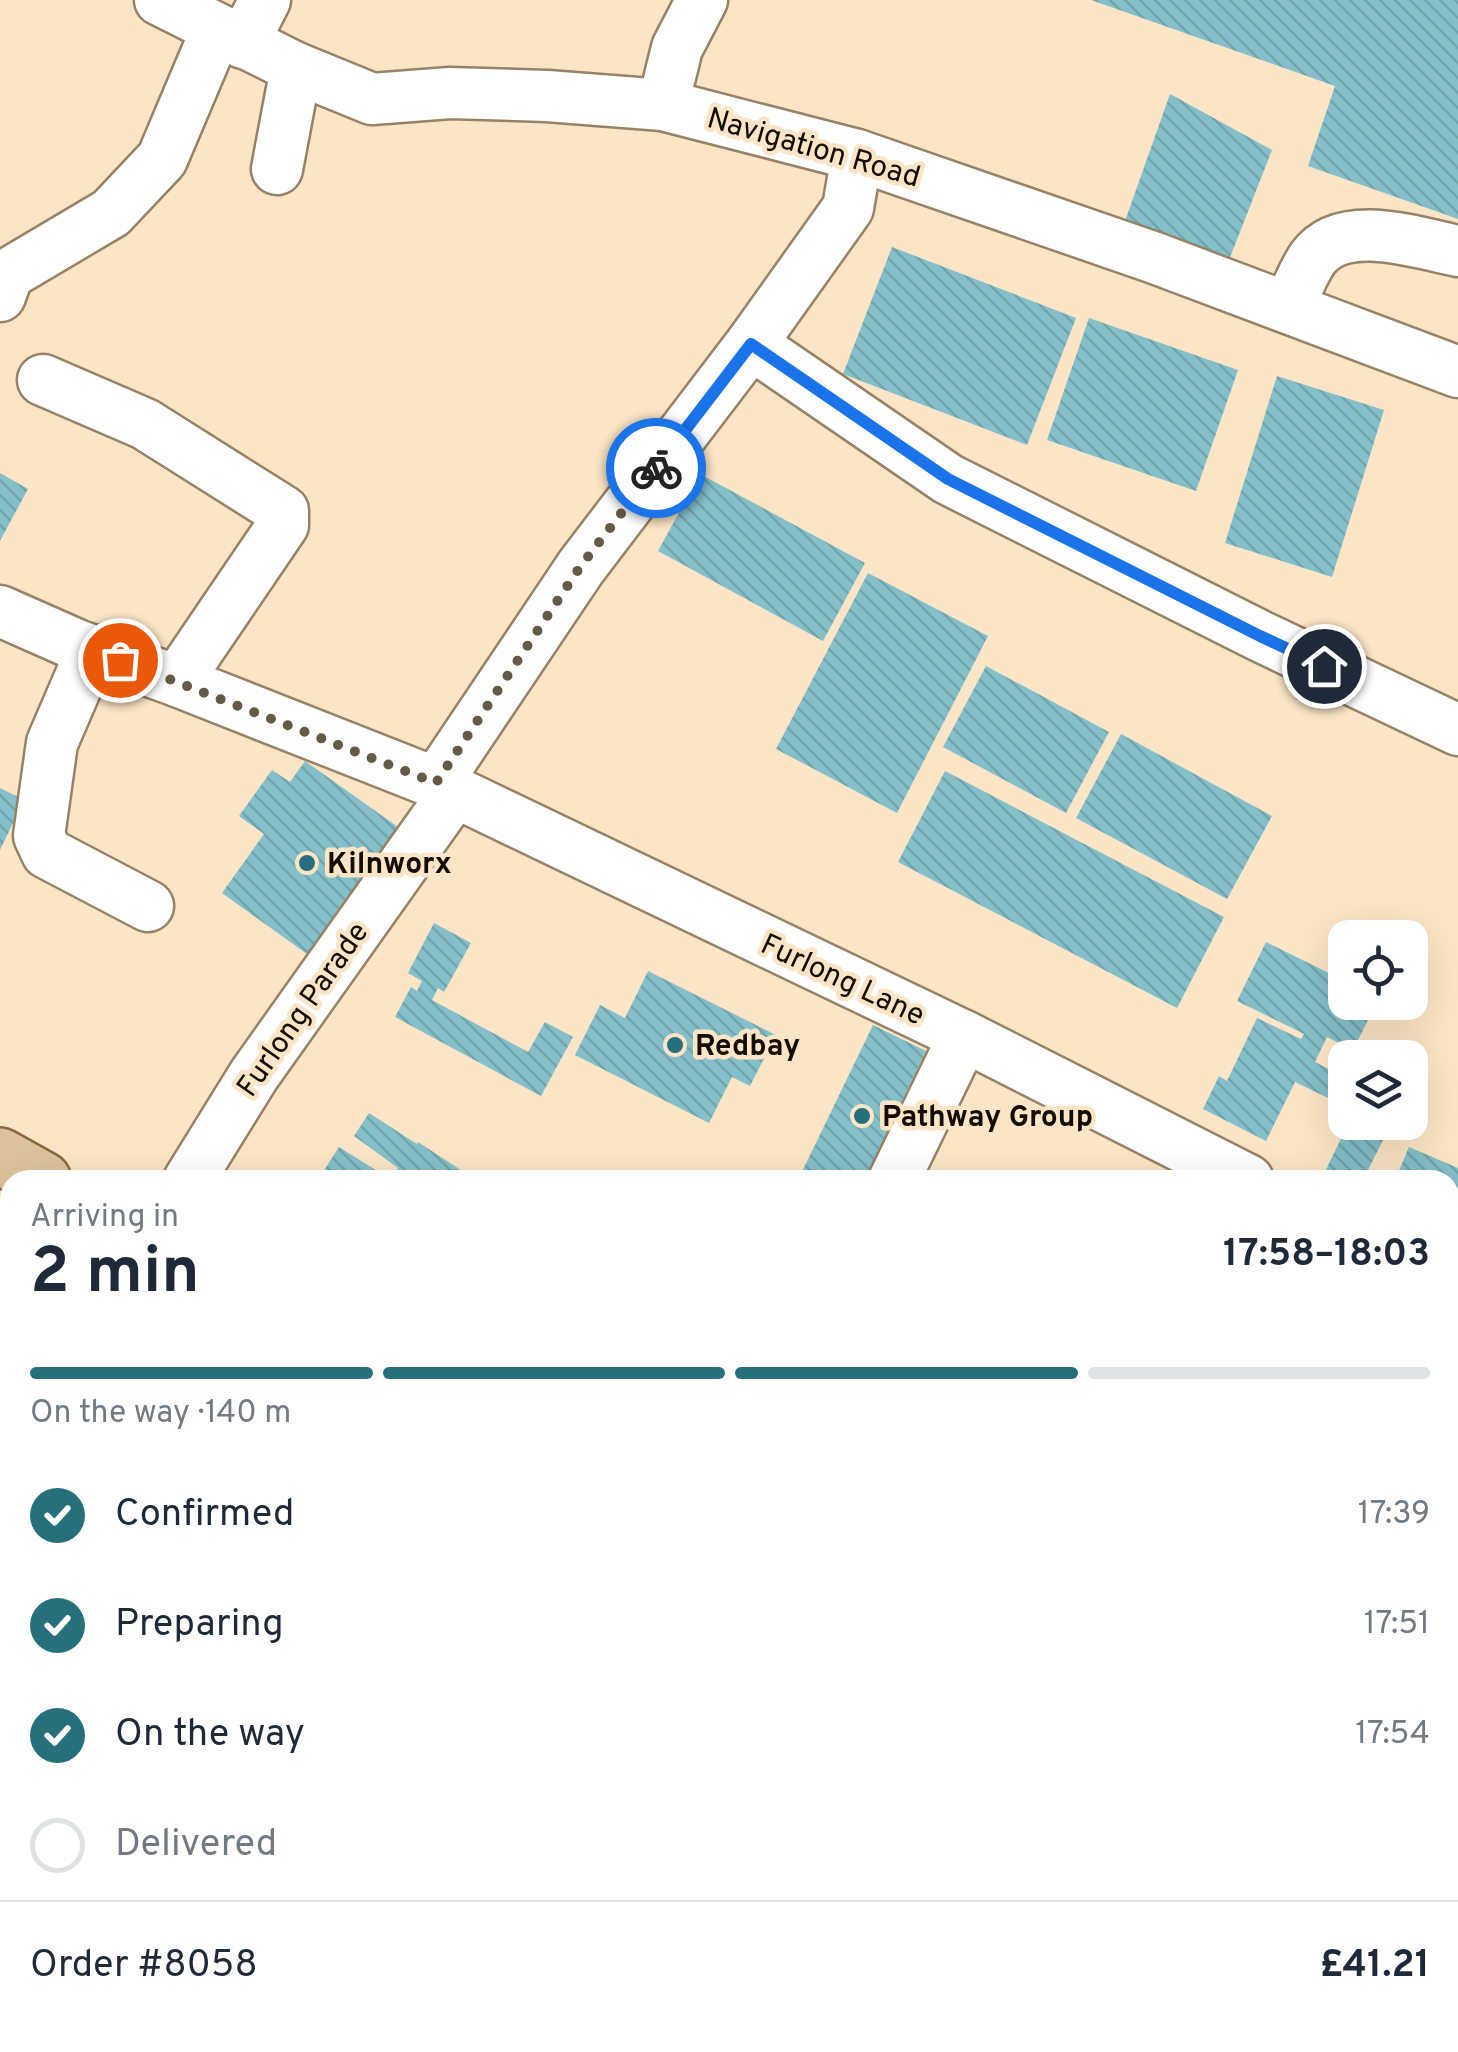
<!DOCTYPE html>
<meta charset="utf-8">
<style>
:root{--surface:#fff;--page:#f6f6f7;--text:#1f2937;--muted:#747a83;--line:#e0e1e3;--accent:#276f7a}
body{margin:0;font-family:Overpass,sans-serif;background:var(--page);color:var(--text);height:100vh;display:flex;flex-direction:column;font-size:38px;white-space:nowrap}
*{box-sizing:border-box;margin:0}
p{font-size:32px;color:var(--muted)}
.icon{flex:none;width:55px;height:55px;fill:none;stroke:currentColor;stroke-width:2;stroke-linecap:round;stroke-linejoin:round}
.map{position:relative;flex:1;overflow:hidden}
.side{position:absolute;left:0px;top:1170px;width:1460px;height:882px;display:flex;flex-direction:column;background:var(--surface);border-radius:30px 30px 0 0;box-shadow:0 10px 40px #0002}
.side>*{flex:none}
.tools{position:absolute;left:1328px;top:920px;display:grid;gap:20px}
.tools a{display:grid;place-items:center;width:100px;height:100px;border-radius:20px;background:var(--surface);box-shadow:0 10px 40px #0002;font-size:50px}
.pin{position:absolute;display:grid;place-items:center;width:85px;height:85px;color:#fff;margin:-42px;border:5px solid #fff;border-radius:50%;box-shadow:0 2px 10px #0007}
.courier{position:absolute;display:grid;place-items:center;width:100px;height:100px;margin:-50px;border:8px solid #1a73e8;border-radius:50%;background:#fff;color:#222;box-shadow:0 2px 12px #0007}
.headline em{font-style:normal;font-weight:700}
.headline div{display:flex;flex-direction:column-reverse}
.headline{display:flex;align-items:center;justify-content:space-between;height:170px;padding:0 30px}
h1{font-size:65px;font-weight:700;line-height:75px}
.bar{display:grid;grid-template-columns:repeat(4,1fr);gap:15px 10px;align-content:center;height:120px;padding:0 30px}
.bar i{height:12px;border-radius:8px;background:var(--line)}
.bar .active{background:var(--accent)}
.bar p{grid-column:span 4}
.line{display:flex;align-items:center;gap:25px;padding:0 30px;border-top:2px solid var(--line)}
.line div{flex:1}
ol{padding:0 30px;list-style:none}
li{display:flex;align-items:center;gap:30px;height:110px}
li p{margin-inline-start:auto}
li .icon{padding:10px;border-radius:50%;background:var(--accent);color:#fff;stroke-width:4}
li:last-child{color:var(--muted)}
li i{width:55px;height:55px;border:5px solid var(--line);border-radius:50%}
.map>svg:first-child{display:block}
.building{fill:url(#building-back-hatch)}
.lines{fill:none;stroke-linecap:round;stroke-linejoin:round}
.minor-casing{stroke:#968266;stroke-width:55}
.major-casing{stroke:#88693b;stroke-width:60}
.path{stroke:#968771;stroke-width:6;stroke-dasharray:5 5;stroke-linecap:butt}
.minor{stroke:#fff;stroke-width:50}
.major{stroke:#ddc39b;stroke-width:55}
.done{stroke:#655948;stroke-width:10;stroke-dasharray:0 18}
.route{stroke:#1a73e8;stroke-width:12}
.poi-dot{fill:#276f7a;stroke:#fbe5c6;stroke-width:4}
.labels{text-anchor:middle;stroke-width:9;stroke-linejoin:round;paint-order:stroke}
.street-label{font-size:30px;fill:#140d04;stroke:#fbe5c6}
.poi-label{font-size:30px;font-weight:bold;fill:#140d04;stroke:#fbe5c6;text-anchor:start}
</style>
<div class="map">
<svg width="1458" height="2052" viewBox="0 0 1458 2052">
<defs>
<pattern id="building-back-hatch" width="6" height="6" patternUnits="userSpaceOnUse" patternTransform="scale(2.5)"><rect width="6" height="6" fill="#85c0ca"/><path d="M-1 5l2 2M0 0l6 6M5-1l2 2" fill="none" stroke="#72a4ac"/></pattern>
</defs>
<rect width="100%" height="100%" fill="#fbe5c6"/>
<g class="building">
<polygon points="1091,0 1458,0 1458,219 1308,166 1335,86"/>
<polygon points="1170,94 1272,150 1229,260 1125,221"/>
<polygon points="892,247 1076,318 1027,445 843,374"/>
<polygon points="1089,318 1238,370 1196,491 1047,440"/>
<polygon points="1277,376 1384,410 1332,577 1225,543"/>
<polygon points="0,473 28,489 0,541"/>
<polygon points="700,474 865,563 823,641 658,551"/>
<polygon points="868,573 988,636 897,813 776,749"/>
<polygon points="986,666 1109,732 1066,813 943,747"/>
<polygon points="1121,734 1272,816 1227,899 1076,818"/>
<polygon points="305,761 398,827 307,954 222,893 264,834 239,816 272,770 290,782"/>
<polygon points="945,771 1224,917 1177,1008 898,862"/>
<polygon points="0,788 24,800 0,850"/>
<polygon points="434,923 471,943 444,992 438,988 432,1000 528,1052 545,1022 573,1037 541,1096 395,1017 411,987 417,991 422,981 408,973"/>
<polygon points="1266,942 1345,981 1345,1002 1377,1002 1353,1050 1327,1037 1315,1062 1340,1075 1328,1098 1295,1082 1266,1141 1203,1109 1219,1076 1227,1081 1257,1018 1301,1039 1304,1034 1237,1001"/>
<polygon points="648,971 776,1035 750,1086 732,1077 709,1123 575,1055 600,1005 625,1018"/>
<polygon points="873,1025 926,1051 864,1180 798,1180"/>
<polygon points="369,1113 417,1144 418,1142 473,1178 472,1180 336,1180 323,1172 339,1147 390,1179 398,1168 354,1136"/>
<polygon points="1349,1122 1392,1122 1363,1180 1326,1180 1322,1178"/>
<polygon points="1409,1147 1458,1168 1458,1241 1450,1237 1450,1180 1395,1180"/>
<polygon points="0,1201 10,1207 10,1308 0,1323"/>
</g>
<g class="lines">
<g class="minor-casing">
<g id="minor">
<polyline points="160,0 296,68 372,99 450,93 547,96 663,105 857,155 1155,258 1458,372"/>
<polyline points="243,43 265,0"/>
<polyline points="663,105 677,48 702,0"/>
<polyline points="277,169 296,68"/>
<polyline points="0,296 8,274 111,213 162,159 217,29"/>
<path d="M1288,308C1296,292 1303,272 1313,258C1343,217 1418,243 1458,251"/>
<polyline points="751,344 948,479 1260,636 1458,730"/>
<polyline points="43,380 145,424 283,511 283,525 177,681"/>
<polyline points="0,611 77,645 177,681 436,783 964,1036 1248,1180"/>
<polyline points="92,650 52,743 39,836 47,853 148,906"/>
<polyline points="436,783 581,567 751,344 848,208 857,155"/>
<polyline points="189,1180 254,1075 455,792"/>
<polyline points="894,1180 964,1036"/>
<polyline points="1450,1265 1458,1269"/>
<polyline points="0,1373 10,1358"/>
<polyline points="1450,1446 1458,1427"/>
<polyline points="0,1616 10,1600"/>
<polyline points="0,1857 10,1840"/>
<polyline points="1284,2042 1288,2052"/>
<polyline points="78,2052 81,2042"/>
<polyline points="260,2052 262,2042"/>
<polyline points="449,2052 451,2042"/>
<polyline points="826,2052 848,2042"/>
</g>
</g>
<g class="major-casing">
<g id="major">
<polyline points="0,1156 43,1180"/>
<polyline points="916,2042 921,2052"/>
</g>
</g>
<polyline class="path" points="604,2042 611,2044 611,2052"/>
<use href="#minor" class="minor"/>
<use href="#major" class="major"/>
</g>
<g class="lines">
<polyline class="done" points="120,660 436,783 580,567 656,468"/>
<polyline class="route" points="656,468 751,344 948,479 1260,636 1324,666"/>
</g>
<g class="poi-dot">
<circle cx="307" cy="863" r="10"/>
<circle cx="675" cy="1045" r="10"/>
<circle cx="862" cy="1116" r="10"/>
</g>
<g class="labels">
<g class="street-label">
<text transform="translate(814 147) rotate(16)" y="10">Navigation Road</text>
<text transform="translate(843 979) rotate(25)" y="10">Furlong Lane</text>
<text transform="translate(302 1009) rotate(-55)" y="10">Furlong Parade</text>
</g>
<g class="poi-label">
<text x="327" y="873">Kilnworx</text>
<text x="695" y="1055">Redbay</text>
<text x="882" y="1126">Pathway Group</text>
</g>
</g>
</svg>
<div class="tools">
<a><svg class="icon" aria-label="locate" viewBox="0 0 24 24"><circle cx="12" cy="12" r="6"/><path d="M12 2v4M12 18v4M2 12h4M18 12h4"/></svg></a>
<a><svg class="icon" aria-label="layers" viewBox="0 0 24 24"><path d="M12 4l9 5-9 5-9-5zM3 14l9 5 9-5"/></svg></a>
</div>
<div class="pin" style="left:120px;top:660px;background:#ea580c"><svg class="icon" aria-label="bag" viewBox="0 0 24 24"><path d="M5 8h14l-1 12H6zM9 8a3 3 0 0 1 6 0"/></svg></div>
<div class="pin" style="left:1324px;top:666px;background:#1f2937"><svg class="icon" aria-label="home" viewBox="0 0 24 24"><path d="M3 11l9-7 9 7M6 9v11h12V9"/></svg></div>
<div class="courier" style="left:656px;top:468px"><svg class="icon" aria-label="bike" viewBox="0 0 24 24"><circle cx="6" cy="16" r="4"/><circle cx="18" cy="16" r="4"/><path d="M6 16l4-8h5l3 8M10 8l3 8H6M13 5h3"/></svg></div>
<section class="side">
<div class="headline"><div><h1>2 min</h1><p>Arriving in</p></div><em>17:58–18:03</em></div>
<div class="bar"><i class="active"></i><i class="active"></i><i class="active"></i><i></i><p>On the way · 140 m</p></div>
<ol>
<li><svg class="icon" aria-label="check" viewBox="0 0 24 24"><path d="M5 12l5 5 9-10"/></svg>Confirmed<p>17:39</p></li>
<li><svg class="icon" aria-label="check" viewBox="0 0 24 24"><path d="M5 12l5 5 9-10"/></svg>Preparing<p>17:51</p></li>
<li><svg class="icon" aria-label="check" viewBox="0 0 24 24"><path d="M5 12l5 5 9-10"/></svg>On the way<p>17:54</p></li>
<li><i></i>Delivered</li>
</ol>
<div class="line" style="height:130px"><div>Order #8058</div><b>£41.21</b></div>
</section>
</div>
